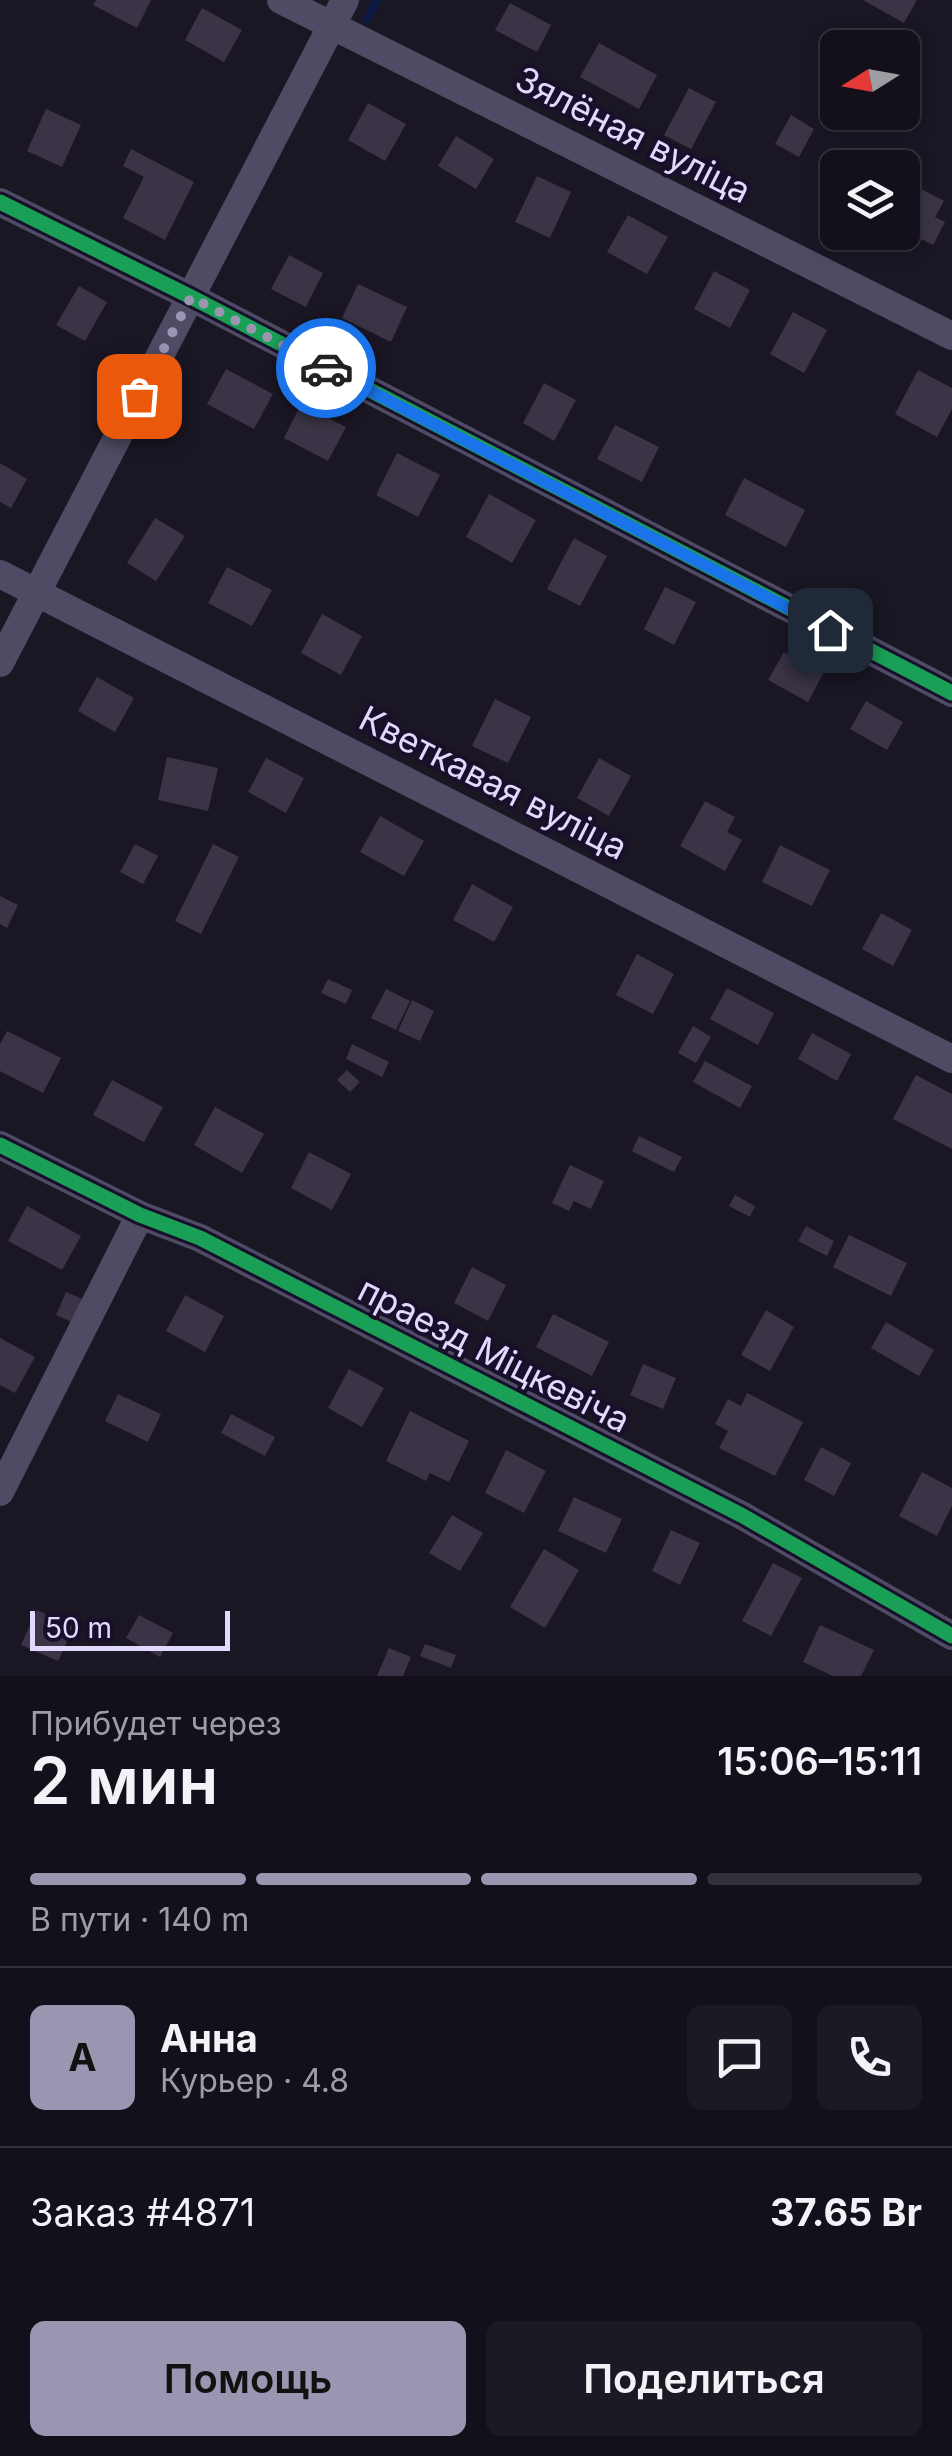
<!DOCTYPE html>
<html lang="ru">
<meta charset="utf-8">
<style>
:root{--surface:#14101b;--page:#1d1924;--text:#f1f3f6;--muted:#9d9da3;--line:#33303a;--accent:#9c95b2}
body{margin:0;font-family:Inter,sans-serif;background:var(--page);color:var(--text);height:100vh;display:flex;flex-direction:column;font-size:38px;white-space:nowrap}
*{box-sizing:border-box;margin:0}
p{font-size:32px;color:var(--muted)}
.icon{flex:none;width:55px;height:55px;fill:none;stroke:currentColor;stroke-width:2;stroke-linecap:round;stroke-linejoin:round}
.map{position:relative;height:1676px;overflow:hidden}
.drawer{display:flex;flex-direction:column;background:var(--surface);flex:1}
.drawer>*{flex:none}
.needle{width:65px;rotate:259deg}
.tools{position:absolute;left:820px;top:30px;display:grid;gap:20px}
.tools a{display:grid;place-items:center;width:100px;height:100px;border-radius:15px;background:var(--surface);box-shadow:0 5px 15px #0003,0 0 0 2px var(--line);font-size:50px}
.scale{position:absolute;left:30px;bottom:25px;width:200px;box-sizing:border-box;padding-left:10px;border:5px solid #e2d9ff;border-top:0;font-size:28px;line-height:35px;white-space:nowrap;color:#e2d9ff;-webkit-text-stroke:8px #18102a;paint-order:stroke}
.pin{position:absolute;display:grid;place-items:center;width:85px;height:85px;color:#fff;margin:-42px;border-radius:20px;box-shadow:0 5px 15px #0006}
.courier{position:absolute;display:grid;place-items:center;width:100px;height:100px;margin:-50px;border:8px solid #1a73e8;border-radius:50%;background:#fff;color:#222;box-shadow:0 2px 12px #0007}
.headline em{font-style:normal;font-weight:600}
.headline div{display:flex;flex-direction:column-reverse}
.headline{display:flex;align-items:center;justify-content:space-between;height:170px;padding:0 30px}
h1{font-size:65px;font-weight:600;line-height:75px}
.bar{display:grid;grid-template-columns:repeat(4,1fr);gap:15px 10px;align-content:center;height:120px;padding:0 30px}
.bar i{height:12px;border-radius:8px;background:var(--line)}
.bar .current{background:var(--accent)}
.bar p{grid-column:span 4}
.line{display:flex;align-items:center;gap:25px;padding:0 30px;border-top:2px solid var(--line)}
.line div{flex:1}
.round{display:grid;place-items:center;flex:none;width:105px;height:105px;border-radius:15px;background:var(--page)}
.button{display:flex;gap:20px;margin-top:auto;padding:20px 30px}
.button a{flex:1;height:115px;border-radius:15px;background:var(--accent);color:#111;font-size:40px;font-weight:600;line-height:115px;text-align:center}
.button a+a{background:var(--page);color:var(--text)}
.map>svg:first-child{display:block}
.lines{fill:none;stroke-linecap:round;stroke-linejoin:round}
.stream{stroke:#0b1947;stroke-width:8}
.building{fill:#3a3446}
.minor{stroke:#504b65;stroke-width:28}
.cycleway-casing{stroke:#18102a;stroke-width:21}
.cycleway{stroke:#1a9f57;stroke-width:15}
.done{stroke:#9c95b2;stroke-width:10;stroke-dasharray:0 18}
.route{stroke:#1a73e8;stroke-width:12}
.labels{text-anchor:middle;stroke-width:8;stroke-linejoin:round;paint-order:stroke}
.street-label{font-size:35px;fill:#e2d9ff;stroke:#18102a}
</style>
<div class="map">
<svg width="952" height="1676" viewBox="0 0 952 1676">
<rect width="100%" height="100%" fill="#1a1624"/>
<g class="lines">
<polyline class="stream" points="367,19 377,0"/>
</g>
<g class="building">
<polygon points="96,0 151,0 137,28 93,5"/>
<polygon points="863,0 917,0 904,23"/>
<polygon points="510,3 551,25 537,52 495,30"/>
<polygon points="202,8 242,30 224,62 185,40"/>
<polygon points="599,43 657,75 639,109 580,77"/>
<polygon points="689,88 716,102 691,149 664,135"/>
<polygon points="368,103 406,124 385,161 348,140"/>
<polygon points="46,109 81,125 62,167 27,151"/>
<polygon points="791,115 814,129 799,157 775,144"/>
<polygon points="456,136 494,159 476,189 438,166"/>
<polygon points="131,149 194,182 165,240 123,218 144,177 123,166"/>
<polygon points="537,176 571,192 550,238 515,222"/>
<polygon points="906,181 944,201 935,217 945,222 933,245 902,229 902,188"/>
<polygon points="628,215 668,237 647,274 607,252"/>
<polygon points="289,255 323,273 306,307 271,289"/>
<polygon points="714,271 750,290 730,328 694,309"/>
<polygon points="358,284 407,307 391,342 342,318"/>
<polygon points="79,286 107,302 85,341 56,325"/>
<polygon points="793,312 827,330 804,373 770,354"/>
<polygon points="226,369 273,394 254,429 207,404"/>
<polygon points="918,370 952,388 952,409 937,437 895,414"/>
<polygon points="544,383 576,400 554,441 523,423"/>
<polygon points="301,404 346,427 328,461 284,438"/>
<polygon points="615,425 659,447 642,482 597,459"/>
<polygon points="397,453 440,475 418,517 376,495"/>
<polygon points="0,463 27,479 11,508 0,502"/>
<polygon points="744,478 805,510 786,547 725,515"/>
<polygon points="489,494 536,520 512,563 466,537"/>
<polygon points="155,518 185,536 156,581 127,563"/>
<polygon points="574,538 607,556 580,606 547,589"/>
<polygon points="227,567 272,590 252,626 208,603"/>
<polygon points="665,587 696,602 674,645 644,629"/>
<polygon points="322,614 362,636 341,675 301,653"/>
<polygon points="784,652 823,674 808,702 768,680"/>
<polygon points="97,677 134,698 115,732 78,711"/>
<polygon points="495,699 531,717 508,763 472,746"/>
<polygon points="866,701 903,722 887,750 850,729"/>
<polygon points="167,757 218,768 208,811 158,800"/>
<polygon points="266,758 304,778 286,813 248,792"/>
<polygon points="599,758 631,776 609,816 577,798"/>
<polygon points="705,801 735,817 727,832 742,840 725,871 680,846"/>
<polygon points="380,816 424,841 404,876 360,852"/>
<polygon points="135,844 158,856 143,884 120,872"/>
<polygon points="213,844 239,857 201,934 175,921"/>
<polygon points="780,845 830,870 812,906 762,882"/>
<polygon points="472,884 513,907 494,942 453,920"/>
<polygon points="0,896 18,905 7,928 0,924"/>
<polygon points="881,913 912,930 893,966 862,949"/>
<polygon points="637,954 674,974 653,1014 616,995"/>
<polygon points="328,979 352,990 346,1004 321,993"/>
<polygon points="727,988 774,1013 758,1045 710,1019"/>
<polygon points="386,989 410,1001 396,1030 371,1018"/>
<polygon points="412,1000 434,1011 420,1041 398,1031"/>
<polygon points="693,1026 711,1037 696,1063 678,1053"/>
<polygon points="7,1031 61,1058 43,1093 0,1071 0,1044"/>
<polygon points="812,1033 851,1054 837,1081 798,1059"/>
<polygon points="352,1044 389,1062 382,1077 346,1059"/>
<polygon points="705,1061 752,1086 740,1108 693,1082"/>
<polygon points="347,1070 360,1082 350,1092 337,1080"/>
<polygon points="916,1075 952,1094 952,1149 893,1119"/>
<polygon points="112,1080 163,1107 144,1142 93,1115"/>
<polygon points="215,1107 264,1134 242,1173 194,1145"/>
<polygon points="639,1136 682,1157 674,1172 632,1151"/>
<polygon points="309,1152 351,1174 332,1210 291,1188"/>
<polygon points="570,1165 604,1181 591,1209 574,1201 569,1211 552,1203"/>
<polygon points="735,1195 755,1206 750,1217 729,1206"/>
<polygon points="27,1206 81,1236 62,1270 8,1241"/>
<polygon points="806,1226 834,1241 827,1256 798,1241"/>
<polygon points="849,1235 907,1263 891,1296 833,1267"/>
<polygon points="472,1267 506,1285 488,1321 454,1303"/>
<polygon points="66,1292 85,1300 74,1323 56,1315"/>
<polygon points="185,1295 224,1316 205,1352 166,1331"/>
<polygon points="766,1310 794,1327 770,1371 741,1355"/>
<polygon points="553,1314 609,1342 592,1376 536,1347"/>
<polygon points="886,1322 934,1350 919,1376 871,1348"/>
<polygon points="0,1338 35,1357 15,1393 0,1385"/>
<polygon points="643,1364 676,1378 663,1409 630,1395"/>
<polygon points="349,1369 384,1388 362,1427 328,1408"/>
<polygon points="747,1393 803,1422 775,1476 719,1448 728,1431 715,1424 728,1399 741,1406"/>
<polygon points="118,1394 161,1414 148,1442 105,1421"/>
<polygon points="410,1411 469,1441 449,1482 430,1473 426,1481 386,1461"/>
<polygon points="231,1414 275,1437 265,1456 221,1433"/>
<polygon points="821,1447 851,1463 834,1496 804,1480"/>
<polygon points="506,1450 546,1471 524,1513 485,1493"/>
<polygon points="922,1472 952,1488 952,1506 937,1536 899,1516"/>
<polygon points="574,1497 622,1519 606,1553 558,1531"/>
<polygon points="452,1515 483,1533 460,1571 429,1553"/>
<polygon points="671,1530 700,1543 680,1585 652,1571"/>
<polygon points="544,1549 579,1570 545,1628 510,1607"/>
<polygon points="773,1563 802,1578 771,1636 742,1621"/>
<polygon points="37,1610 74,1627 58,1661 21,1645"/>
<polygon points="139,1615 173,1633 160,1657 126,1638"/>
<polygon points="820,1625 874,1650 861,1676 833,1676 803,1662"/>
<polygon points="425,1644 456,1655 451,1668 420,1656"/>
<polygon points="389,1648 411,1657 403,1676 377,1676"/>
</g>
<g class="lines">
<g class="minor">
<polyline points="281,0 952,336"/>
<polyline points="0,202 191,297 952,693"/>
<polyline points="0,574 952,1059"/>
<polyline points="0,663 345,0"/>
<polyline points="0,1145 140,1215 200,1238 743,1516 952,1636"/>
<polyline points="0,1492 140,1215"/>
</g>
<g class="cycleway-casing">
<g id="cycleway">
<polyline points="0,202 191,297 952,693"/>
<polyline points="0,1145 140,1215 200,1238 743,1516 952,1636"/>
</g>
</g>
<use href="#cycleway" class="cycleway"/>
</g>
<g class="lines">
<polyline class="done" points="139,396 191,297 326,368"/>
<polyline class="route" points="326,368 830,630"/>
</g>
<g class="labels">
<g class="street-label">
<text transform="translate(633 135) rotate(27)" y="12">Зялёная вуліца</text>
<text transform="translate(493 783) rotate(27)" y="12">Кветкавая вуліца</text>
<text transform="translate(494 1355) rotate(27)" y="12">праезд Міцкевіча</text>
</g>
</g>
</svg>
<div class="tools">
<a><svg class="needle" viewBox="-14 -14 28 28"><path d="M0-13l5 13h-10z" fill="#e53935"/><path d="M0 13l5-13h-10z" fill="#9d9da3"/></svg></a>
<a><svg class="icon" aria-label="layers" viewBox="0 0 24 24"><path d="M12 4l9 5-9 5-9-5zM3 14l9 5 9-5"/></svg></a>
</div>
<div class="scale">50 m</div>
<div class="pin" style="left:139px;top:396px;background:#ea580c"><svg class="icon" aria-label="bag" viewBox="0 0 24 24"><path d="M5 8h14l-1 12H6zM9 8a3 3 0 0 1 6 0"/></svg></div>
<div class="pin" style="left:830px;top:630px;background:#1f2937"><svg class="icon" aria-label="home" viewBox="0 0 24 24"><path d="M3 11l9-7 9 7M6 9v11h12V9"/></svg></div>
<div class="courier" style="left:326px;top:368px"><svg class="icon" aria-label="car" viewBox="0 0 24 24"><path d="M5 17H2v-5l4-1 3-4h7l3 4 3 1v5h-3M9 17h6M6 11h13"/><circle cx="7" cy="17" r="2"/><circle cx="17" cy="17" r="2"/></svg></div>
</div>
<section class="drawer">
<div class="headline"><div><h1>2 мин</h1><p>Прибудет через</p></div><em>15:06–15:11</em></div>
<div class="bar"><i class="current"></i><i class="current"></i><i class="current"></i><i></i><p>В пути · 140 m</p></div>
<div class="line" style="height:180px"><b class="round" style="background:var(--accent);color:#111">А</b><div><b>Анна</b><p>Курьер · 4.8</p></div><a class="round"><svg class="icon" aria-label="chat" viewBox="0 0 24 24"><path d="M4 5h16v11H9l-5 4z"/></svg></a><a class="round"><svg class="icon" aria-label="phone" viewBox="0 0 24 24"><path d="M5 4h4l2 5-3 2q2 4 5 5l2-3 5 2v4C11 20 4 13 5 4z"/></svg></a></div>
<div class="line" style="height:130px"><div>Заказ #4871</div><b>37.65 Br</b></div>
<div class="button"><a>Помощь</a><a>Поделиться</a></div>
</section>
